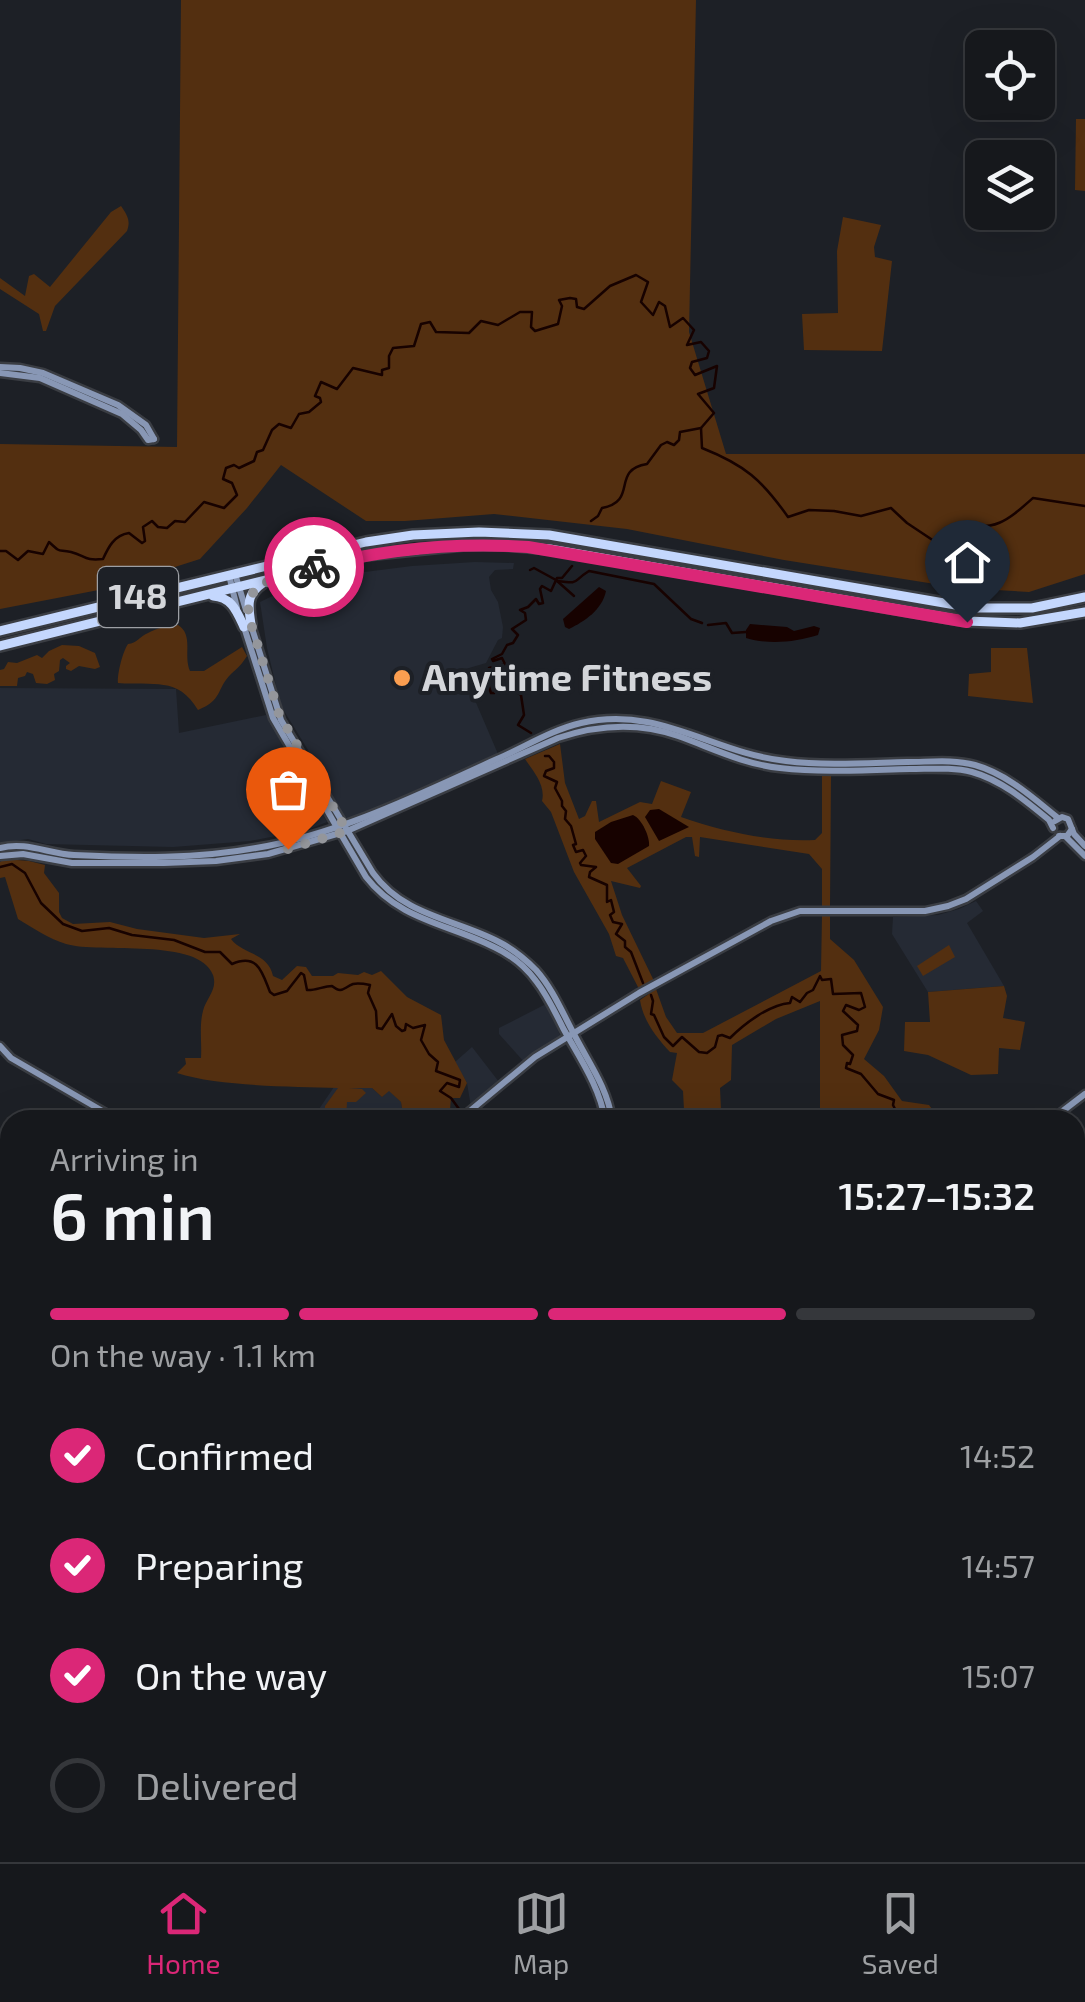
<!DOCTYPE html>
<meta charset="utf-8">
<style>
:root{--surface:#16181c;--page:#232529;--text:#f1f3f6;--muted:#9ea0a3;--line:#35373b;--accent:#db2777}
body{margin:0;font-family:"Exo 2",sans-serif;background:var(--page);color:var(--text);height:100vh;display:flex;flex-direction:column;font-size:38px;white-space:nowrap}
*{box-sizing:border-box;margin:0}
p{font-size:32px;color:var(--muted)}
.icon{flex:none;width:55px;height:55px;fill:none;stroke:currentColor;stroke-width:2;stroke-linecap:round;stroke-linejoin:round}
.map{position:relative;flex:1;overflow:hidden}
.panel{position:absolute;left:0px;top:1110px;width:1085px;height:752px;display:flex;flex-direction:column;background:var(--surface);border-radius:30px 30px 0 0;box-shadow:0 10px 40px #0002,0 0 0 2px var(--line)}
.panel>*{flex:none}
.fabs{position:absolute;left:965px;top:30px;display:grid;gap:20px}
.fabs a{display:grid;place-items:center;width:90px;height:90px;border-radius:15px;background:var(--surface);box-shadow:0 10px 40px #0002,0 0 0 2px var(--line);font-size:50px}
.pin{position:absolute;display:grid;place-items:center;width:85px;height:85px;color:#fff;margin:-102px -42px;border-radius:50% 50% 50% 0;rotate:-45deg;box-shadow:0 0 10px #0007}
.pin .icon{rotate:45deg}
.courier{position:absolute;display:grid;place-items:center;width:100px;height:100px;margin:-50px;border:8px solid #db2777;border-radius:50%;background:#fff;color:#222;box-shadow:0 2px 12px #0007}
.headline em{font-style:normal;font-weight:600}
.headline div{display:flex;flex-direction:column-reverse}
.headline{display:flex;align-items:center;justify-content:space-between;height:170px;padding:0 50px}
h1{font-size:65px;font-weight:600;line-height:75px}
.bar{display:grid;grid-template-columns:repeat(4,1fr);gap:15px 10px;align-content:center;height:120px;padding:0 50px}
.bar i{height:12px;border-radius:8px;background:var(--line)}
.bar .current{background:var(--accent)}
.bar p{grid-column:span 4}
ol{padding:0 50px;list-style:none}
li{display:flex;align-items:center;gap:30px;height:110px}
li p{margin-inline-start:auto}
li .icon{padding:10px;border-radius:50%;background:var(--accent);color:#fff;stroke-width:4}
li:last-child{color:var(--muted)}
li i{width:55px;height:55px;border:5px solid var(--line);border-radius:50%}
.tab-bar{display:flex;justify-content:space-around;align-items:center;height:140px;border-top:2px solid var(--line);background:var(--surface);font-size:28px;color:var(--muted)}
.tab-bar a{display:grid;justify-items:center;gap:5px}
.tab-bar .current{color:var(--accent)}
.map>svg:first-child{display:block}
.built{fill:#252a34}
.green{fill:#532f10}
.water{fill:#170200}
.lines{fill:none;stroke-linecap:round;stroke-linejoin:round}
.stream{stroke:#170200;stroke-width:2.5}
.secondary-casing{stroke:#3a3d43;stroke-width:11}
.highway-casing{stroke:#3a3d43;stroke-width:14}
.secondary{stroke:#8897b5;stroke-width:6}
.highway{stroke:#c4d7fd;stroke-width:9}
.done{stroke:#94969b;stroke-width:10;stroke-dasharray:0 18}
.route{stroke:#db2777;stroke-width:12}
.poi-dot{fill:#fb9e50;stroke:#1d2026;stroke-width:4}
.labels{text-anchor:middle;stroke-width:8;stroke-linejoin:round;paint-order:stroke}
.shield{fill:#1d2026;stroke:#9d9fa4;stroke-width:2.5}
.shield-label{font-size:35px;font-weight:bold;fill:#d4d6da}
.poi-label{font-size:38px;font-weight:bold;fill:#d4d6da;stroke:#1d2026;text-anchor:start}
</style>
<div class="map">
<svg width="1085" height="1862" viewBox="0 0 1085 1862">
<rect width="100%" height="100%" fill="#1d2026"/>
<g class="built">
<polygon points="475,562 514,563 513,569 495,570 489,577 491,590 498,602 503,627 502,638 498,640 486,663 462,670 498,754 350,819 344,817 314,768 308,750 281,706 267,648 260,602 291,587 349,574 412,566"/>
<polygon points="0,688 176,689 179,733 266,715 327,822 307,830 250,841 173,847 46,844 28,839 0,843"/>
<polygon points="976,901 983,911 967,923 1004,986 928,992 892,934 893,917 938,915 959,909"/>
<polygon points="546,1004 561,1037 525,1063 499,1034 499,1028"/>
<polygon points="472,1047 499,1082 471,1107 467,1083 455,1062"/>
<polygon points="334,1087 372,1088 382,1097 389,1090 401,1102 404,1120 317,1120 317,1112"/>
</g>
<g class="green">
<polygon points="181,0 696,0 689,332 726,454 1085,454 1085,574 1029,592 960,588 784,560 627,529 494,514 405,521 366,521 281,465 247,508 200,559 109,588 0,609 0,444 177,447"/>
<polygon points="1076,119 1085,119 1085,191 1075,190"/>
<path d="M121,206C127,215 131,220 127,231L55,306L46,331H43L39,314L0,289V278L25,296L29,276L34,274L50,287L111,212Z"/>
<polygon points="843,217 881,225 874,247 875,257 892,261 882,351 804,350 802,314 838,313 837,251"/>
<path d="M178,625C194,635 183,655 190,671H204L242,647L247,656C242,664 238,668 231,674C216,689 223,700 198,710C178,676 153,686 118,683C117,674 123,651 128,644C137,643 139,637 148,633C157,628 167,626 178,625Z"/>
<polygon points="62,645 79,646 95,653 100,667 95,669 79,666 71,671 66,669 66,666 70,663 63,658 60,660 59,671 54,674 55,680 47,684 36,683 33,674 27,672 25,676 18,678 17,686 0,686 0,670 4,669 8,662 17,663 37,655 42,658 49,651"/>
<polygon points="991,648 1027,648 1033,703 968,696 969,674 991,672"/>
<path d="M560,744L565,783L579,819L585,816L592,801H596L599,822L640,802L652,804L661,781L691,792L681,817C725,832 769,842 815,840L822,833V776H831L830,906H822V869L809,854L700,837L699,857L695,856L692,837H686L627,868L641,886L640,888L611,881L622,915L654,981L639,989L623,958L616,956L609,934L574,872L551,812L542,801C546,785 533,771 525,759Z"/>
<path d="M4,859L29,861L45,865L44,873L59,893V912L62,918L73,924L110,922L137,929L204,938L240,934L231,939C243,955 268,952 273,976L282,980L297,966L306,967L312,976H333L338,973L358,975L364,972L372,975L381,971L407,997L441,1015L444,1040L467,1083L460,1098H451L450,1110L443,1118L445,1120H404L401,1102L389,1091L382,1097L372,1088H349L362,1089L366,1093L356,1102H347L346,1120H324L325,1106L338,1088C291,1086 220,1087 177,1073L186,1064L185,1058H201C202,1044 199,1025 203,1011C206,998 218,990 213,975C199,937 100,954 66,944C49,939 33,928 18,919L5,877L0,878V862Z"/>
<path d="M822,916H830V939L854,960L883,1007L879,1030L864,1059L884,1076L902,1101L929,1105L935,1113L976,1120H820V1001L776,1019L732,1045L731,1080L720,1088L721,1110H684L683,1091L672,1080L677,1053L670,1052C656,1037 643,1020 640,1000L656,989L666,1017L677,1033H703L821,971Z"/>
<polygon points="949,945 955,957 923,976 917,966"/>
<polygon points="1004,986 1007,996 1003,1018 1025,1022 1020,1050 999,1048 998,1074 971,1075 928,1055 904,1051 905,1022 930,1022 928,992"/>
<polygon points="0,1463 10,1463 10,1852 514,1852 539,1862 0,1862"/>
</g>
<g class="water">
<path d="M599,587L606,591C602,610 585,621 569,629L565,627L563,619Z"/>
<path d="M750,624L787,627L794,631L814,626L820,628L818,635C796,642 769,645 746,638V630Z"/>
<polygon points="659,809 689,827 659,841 645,817 650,810"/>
<path d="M633,815C642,819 650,837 649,846L618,864L611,863L595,839V832L611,822Z"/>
</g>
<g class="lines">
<g class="stream">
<path d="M701,428L702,448C745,465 762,480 788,517L809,510L834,511L861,516L891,508L907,523L937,543L959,524C995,532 1007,521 1033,498L1085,506"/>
<path d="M0,551H6L18,560L28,551L43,554L49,542C62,554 57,549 71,552C86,556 84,561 103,559C108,548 114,535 129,533L142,543L145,541L143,527L152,521L158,527L167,528L175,521L185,522L204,502L224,508L237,495L232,483L223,479L226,468L234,465L239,468L254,461L257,452L263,450L272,430L279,424L291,428L299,414L309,412L321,402L320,398L315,396L321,382L337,389L353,368L382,375V370L389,368V356L393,348L414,346L421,324L430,322L436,332L469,333L481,321L498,325L520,312H532L531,327L535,331L558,324L562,306L559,300L570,298L576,299L577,307L584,309L610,286L636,275L648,282L641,302L653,315L659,302L665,306L670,327L683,318L694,330L687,345L701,342L709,351L707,358L692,362L690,368L695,375L717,366L714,388L698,394L714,413L701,428L680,432L679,440L674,445L667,442L661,445L647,464C610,470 639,501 602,508L598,516L591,521"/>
<polyline points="530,570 534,568 556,580 574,596"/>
<path d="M557,581C582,584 571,582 589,571L654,584L691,619L702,623"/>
<polyline points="708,625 726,623 732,633 746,632"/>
<polyline points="531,733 518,725 524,715 521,695 515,691 500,693 495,690 494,693 491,693 487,681 495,679 501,683 505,678 502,675 489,671 489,668 505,664 502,658 493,661 492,659 502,654 507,645 513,643 518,635 512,629 526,620 525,613 520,610 528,607 536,599 539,604 543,603 540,589 542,586 551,591 557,578 562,578 572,566"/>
<polyline points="545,756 549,756 554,762 554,768 546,771 544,776 557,782 555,788 562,801 562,806 566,811 565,819 571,826 576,844 573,845 576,852 583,850 586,856 580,863 581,865 596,867 590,872 589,877 607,885 607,902 611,900 614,912 610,915 613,922 622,924 616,934 625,941 625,947 631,952 643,983"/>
<path d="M0,867L12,864L25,873L41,903L63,924L82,931L109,928L132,935L174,940L205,952H220L232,964C258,953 262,972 270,992L274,995L287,991L301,973L304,975L307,990C314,991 324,986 332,986C342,994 343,988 353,984C358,983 365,984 370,985L368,993L376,1011L377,1028L382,1029L392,1014L396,1026L402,1031L405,1030L406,1024L413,1028L425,1025L421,1040L429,1054L438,1062L436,1071L460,1080L459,1087L447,1083L440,1091L451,1098L459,1109"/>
<path d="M651,995L653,1001L651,1014L654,1015L664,1037L673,1046L682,1037L699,1052L707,1053L715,1047L718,1036L722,1035L730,1038C745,1023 769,1005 790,1003L792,997L800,1002L807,993L813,990L820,976L822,980L831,979L833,994L861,993L865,1007L859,1010L846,1005L843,1011L858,1025L857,1031L842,1035L843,1045L853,1055L850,1064L847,1063L846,1068L861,1074L878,1094L894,1100L893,1105L897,1113L910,1114L913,1111L943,1120"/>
<polyline points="1075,1183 1085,1192"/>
<polyline points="845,1852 848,1862"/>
<polyline points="612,1862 617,1852"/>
</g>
<g class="secondary-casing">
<g id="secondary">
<polyline points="0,367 20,368 43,373 118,405 146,425 154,439"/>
<polyline points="0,373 40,378 122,414 141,430 148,440 154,439"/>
<polyline points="235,574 246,610"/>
<polyline points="229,575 237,608"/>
<path d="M250,622L281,720L373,873C404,916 455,919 499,942C513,949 525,959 536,970C553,989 563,1014 575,1036C589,1063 608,1089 612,1120"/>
<path d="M243,624L273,718L366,877C399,920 449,924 494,947C511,955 525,966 536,981C547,995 555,1012 563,1028C579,1057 600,1087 605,1120"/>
<polyline points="1055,821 1062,817 1068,819 1074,834 1085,846"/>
<polyline points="1059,836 1067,836 1072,829"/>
<polyline points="1066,837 1085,856"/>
<path d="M0,848C26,841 49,854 74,855C134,858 197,859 256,848C340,834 420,794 497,759C525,747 551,730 581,723C659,705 712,753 786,761C826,766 867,763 907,762C930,762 953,759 975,765C1007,774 1033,798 1058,818"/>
<path d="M0,856L23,854L72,863H164L216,861L268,854L347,831L558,738C597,725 638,722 678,736C712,748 743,764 780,768C823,773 867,770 910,769C931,769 952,767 972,772C1001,780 1026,801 1049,820L1053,828"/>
<polyline points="0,1046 11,1058 118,1120"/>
<polyline points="459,1120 535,1057 639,993 771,921 800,911 925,911 948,906 966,899 1033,857 1060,836"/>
<polyline points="1051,1120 1085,1094"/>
<polyline points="1075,1438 1085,1438"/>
<polyline points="0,1452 10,1452"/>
<polyline points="0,1460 10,1460"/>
<polyline points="522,1852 543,1862"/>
<polyline points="661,1862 664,1852"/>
</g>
</g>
<g class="highway-casing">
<g id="highway">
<path d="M213,596C232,597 237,612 244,627"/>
<path d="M251,624C248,606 246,594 263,583"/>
<polyline points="0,631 366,542 413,535 479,532 549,535 973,608 1032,608 1085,597"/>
<polyline points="0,646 366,555 463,545 504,545 550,549 967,621 1020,623 1085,612"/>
</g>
</g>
<use href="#secondary" class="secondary"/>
<use href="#highway" class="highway"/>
</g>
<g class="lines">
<polyline class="done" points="288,849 347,831 279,714 251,624 248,608 251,595 260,585 283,575 314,567"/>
<path class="route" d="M314,567C385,549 455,542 528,547L967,622"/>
</g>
<circle class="poi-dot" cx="402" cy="678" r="10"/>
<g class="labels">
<rect class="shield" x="98" y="567" width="80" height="60" rx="8"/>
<g class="shield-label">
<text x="138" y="609">148</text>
</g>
<g class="poi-label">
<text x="422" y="691">Anytime Fitness</text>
</g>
</g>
</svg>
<div class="fabs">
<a><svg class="icon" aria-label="locate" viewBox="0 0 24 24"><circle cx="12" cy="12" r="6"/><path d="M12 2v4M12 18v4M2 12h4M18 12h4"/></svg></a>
<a><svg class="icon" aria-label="layers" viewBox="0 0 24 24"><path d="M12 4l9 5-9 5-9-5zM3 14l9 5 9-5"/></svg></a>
</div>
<div class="pin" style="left:288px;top:849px;background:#ea580c"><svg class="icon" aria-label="bag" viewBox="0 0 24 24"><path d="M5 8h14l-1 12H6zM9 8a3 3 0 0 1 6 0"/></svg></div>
<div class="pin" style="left:967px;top:622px;background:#1f2937"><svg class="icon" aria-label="home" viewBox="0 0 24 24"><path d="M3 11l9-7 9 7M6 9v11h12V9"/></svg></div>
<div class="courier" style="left:314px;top:567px"><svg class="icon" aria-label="bike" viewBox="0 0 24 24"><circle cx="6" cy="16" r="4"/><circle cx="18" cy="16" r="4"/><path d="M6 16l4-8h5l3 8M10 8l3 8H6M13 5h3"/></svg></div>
<section class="panel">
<div class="headline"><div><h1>6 min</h1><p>Arriving in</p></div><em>15:27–15:32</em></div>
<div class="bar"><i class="current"></i><i class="current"></i><i class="current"></i><i></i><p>On the way · 1.1 km</p></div>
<ol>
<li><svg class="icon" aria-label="check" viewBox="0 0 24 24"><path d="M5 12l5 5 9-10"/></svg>Confirmed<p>14:52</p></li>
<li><svg class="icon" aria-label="check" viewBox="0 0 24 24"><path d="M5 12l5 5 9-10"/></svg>Preparing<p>14:57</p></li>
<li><svg class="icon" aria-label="check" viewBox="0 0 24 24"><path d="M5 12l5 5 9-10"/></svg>On the way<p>15:07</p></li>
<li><i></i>Delivered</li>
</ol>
</section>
</div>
<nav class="tab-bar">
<a class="current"><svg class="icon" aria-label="home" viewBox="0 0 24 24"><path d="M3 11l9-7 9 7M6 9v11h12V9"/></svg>Home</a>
<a><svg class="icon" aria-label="map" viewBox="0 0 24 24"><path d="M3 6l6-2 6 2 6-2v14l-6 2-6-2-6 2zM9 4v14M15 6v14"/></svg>Map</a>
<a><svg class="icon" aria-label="saved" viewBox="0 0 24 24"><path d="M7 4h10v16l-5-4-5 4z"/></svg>Saved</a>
</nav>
